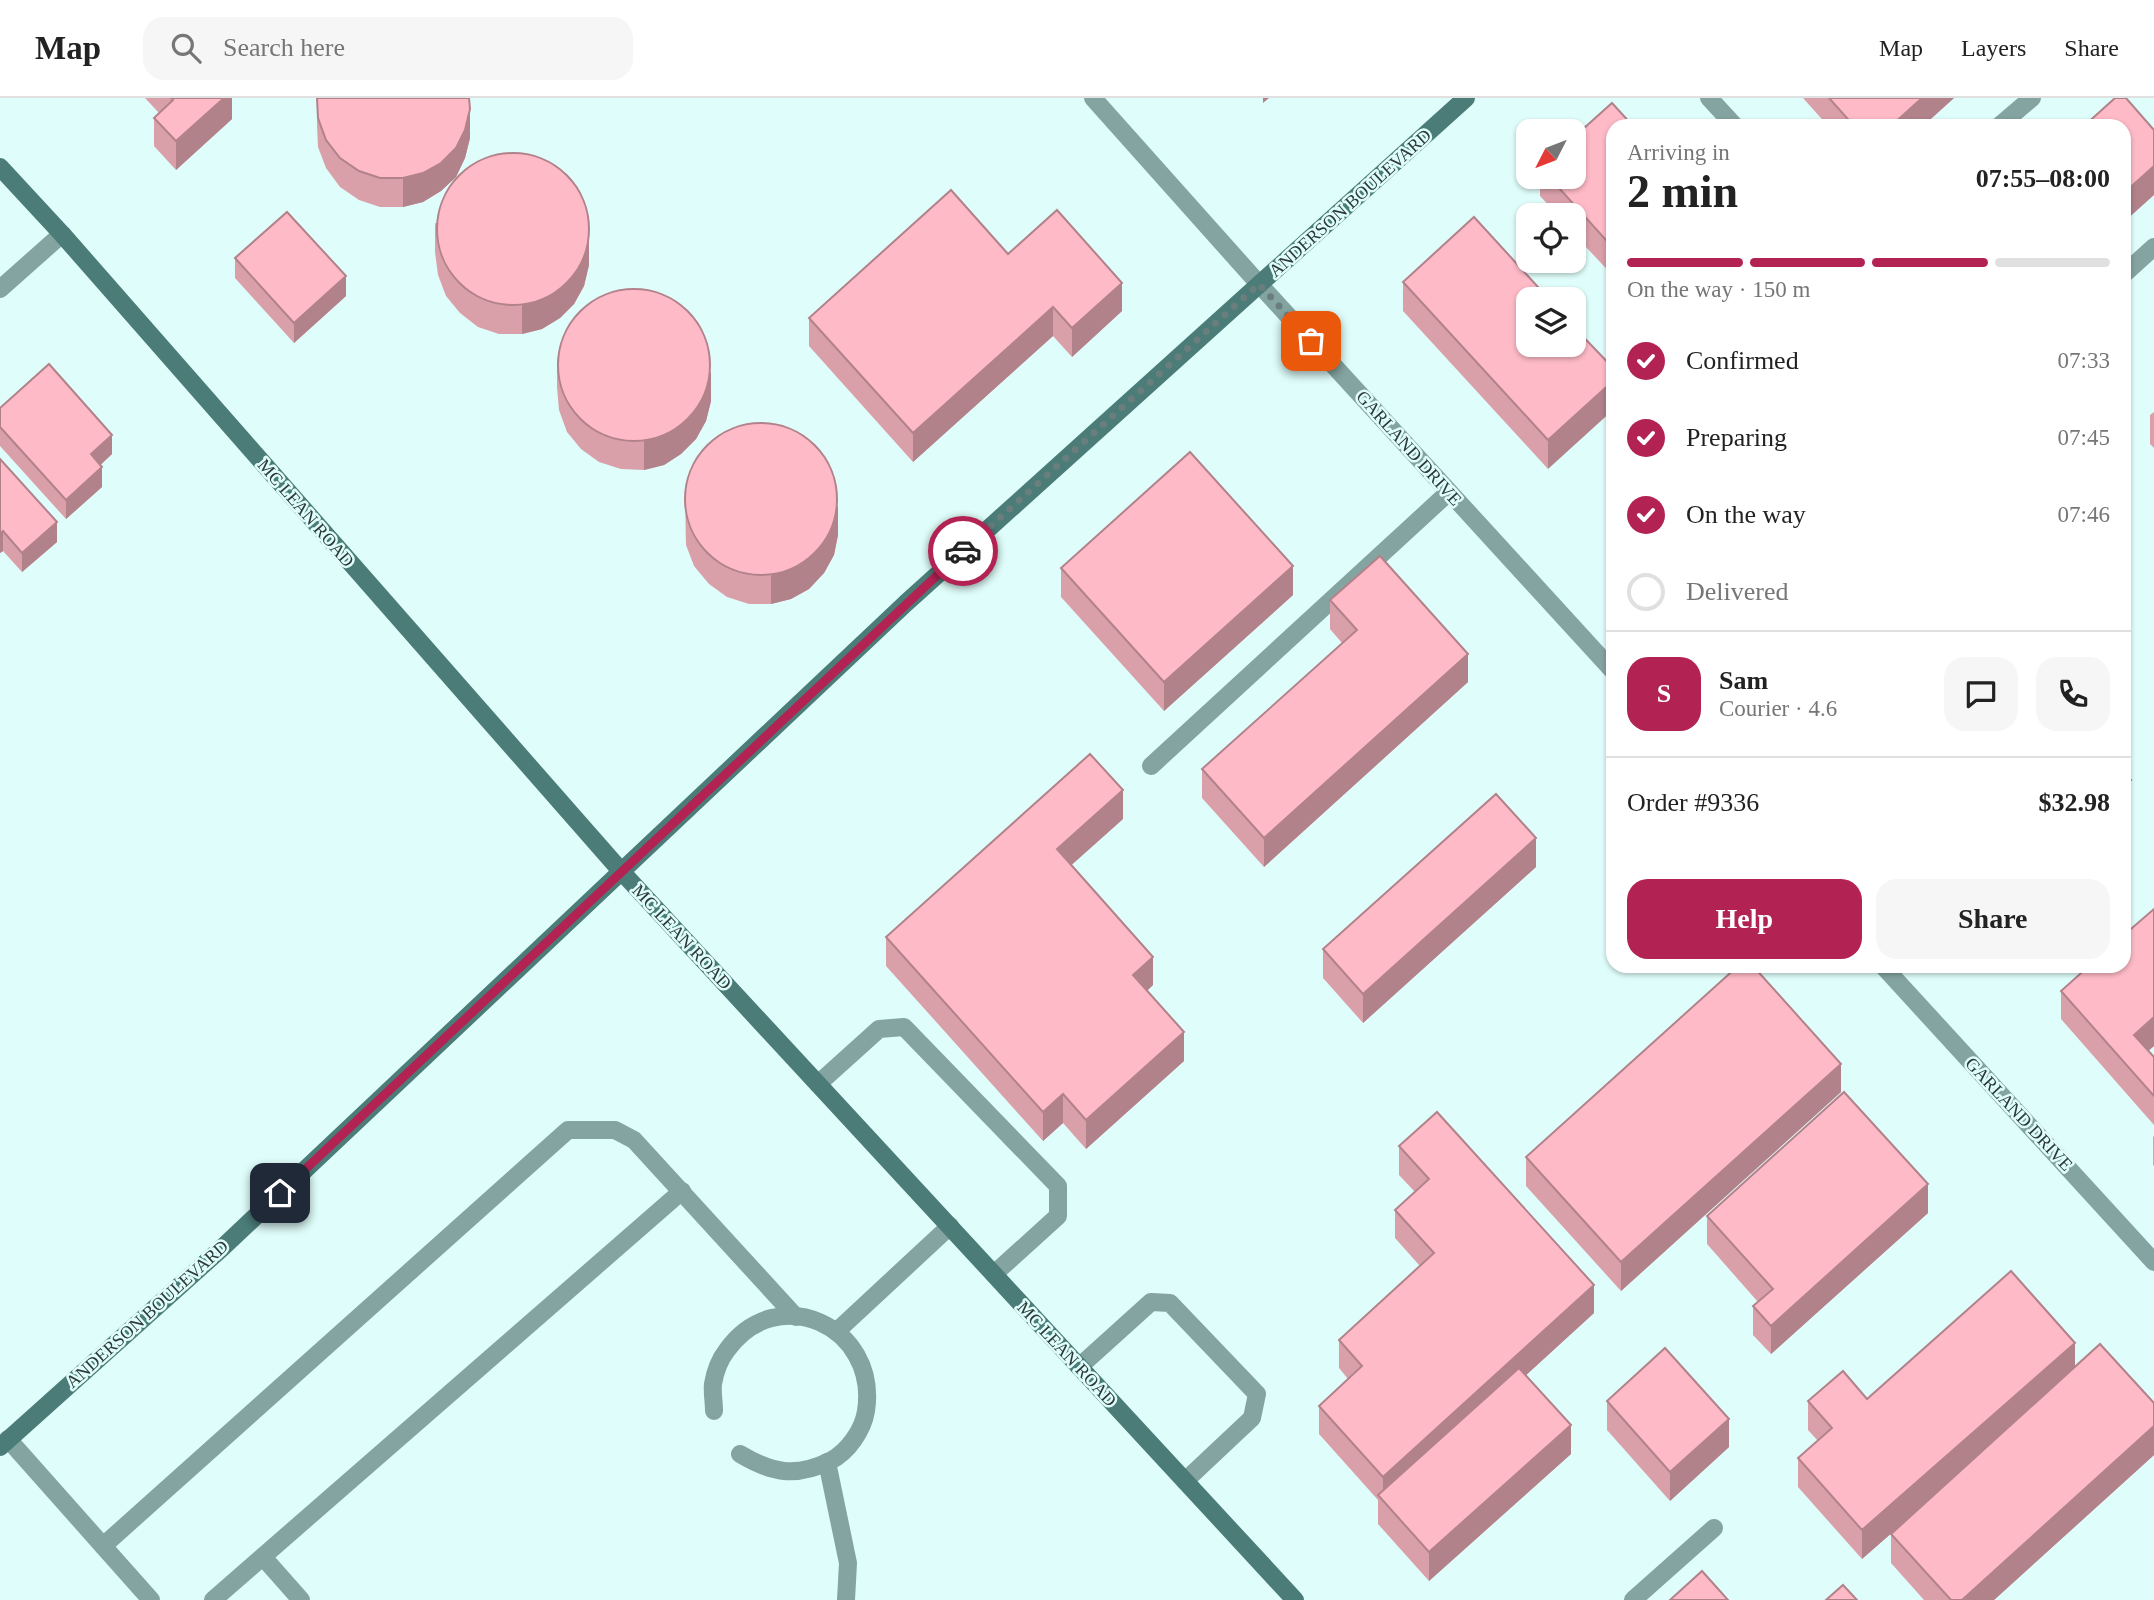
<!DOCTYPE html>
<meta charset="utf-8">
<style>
:root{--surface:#fff;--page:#f6f6f6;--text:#222;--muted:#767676;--line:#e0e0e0;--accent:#b22253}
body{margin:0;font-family:Georgia,serif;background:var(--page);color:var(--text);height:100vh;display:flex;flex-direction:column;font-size:26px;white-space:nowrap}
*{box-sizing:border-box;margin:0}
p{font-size:23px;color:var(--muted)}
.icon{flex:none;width:38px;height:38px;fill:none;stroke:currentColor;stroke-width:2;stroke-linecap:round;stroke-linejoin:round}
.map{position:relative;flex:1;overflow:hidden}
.sheet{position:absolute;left:1606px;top:21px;width:525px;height:854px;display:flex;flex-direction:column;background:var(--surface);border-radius:21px;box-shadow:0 2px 5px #0004}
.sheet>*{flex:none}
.needle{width:46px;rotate:228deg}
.buttons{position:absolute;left:1516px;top:21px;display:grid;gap:14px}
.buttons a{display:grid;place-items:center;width:70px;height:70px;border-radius:14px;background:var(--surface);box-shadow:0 2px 5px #0004;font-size:35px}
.pin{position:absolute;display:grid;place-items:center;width:60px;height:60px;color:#fff;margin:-30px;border-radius:14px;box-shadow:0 4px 10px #0006}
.courier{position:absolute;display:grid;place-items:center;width:70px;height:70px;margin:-35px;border:5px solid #b22253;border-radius:50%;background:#fff;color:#222;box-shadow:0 2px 9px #0007}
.head em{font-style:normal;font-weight:800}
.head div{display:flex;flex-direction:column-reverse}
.head{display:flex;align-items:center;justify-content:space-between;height:119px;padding:0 21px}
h1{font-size:46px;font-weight:800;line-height:52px}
.bar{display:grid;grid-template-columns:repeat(4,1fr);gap:10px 7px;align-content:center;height:84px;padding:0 21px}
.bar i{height:9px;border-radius:5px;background:var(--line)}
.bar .selected{background:var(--accent)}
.bar p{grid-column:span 4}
.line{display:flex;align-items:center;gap:18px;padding:0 21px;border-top:2px solid var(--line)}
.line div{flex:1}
.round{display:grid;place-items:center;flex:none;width:74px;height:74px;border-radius:21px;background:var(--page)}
ol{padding:0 21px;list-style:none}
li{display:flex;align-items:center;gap:21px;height:77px}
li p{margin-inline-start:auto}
li .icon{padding:7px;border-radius:50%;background:var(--accent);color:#fff;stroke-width:4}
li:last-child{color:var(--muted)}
li i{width:38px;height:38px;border:4px solid var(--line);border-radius:50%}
.cta{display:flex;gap:14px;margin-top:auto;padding:14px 21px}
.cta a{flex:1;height:80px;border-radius:21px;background:var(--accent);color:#fff;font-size:28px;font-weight:800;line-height:80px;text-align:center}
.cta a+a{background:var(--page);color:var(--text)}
header{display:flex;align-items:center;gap:42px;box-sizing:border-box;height:98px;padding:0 35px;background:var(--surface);border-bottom:2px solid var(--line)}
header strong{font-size:33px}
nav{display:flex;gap:38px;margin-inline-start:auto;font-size:24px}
.search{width:490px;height:63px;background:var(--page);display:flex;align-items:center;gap:18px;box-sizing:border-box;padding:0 24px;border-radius:21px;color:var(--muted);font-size:26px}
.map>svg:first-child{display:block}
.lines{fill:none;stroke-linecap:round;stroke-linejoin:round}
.lane{stroke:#84a4a1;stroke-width:18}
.street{stroke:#84a4a1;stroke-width:18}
.secondary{stroke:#4b7c78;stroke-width:18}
.wall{fill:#daa0aa}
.shaded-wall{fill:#b2828b}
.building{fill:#febac6;stroke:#b2828b;stroke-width:2}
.done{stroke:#6a7e7d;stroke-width:7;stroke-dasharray:0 12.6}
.route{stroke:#b22253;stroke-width:9}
.labels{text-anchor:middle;stroke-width:5;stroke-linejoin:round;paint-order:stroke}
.street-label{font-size:18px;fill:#2b3a39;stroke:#dffdfa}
</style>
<header>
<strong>Map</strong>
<div class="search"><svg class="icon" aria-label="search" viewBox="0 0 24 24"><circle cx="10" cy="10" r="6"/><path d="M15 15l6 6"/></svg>Search here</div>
<nav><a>Map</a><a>Layers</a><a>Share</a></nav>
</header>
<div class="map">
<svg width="2154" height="1502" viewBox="0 0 2154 1502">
<rect width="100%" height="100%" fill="#dffdfa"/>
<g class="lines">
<g class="lane">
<polyline points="1709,0 1735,28"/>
<polyline points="1999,28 2032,0"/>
<polyline points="2124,176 2154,149"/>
<polyline points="1151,668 1449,394"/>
<polyline points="818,986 879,931 904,929 1058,1088 1058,1118 994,1176"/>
<polyline points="837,1233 950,1128"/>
<polyline points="1079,1269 1151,1204 1170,1205 1257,1296 1252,1320 1185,1383"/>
<path d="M714,1313C714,1304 712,1294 713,1286C715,1274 720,1261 727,1252C777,1182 879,1228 866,1313C863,1332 848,1354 830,1363C795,1380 772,1375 740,1356"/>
<polyline points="8,1341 103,1448 568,1032 615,1032 634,1042 796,1219"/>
<polyline points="827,1364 848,1465 846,1502"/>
<polyline points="103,1448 151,1502"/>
<polyline points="263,1459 301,1502"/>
<polyline points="213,1502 682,1093"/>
<polyline points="1633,1502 1714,1430"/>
</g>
<g class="street">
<polyline points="1093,0 1259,186 1614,574"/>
<polyline points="0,191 62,136"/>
<polyline points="1883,868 2154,1164"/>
</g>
<g class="secondary">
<polyline points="0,69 62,136 621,773 1295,1502"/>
<polyline points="0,1349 222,1150 906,505 1466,0"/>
</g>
</g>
<g class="wall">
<polygon points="145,0 232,0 232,21 176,72 154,48 154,20 159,15"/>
<polygon points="317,0 470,40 465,60 456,79 441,93 423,104 403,109 380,109 359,102 340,89 326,70 318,49 317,27"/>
<polygon points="1803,0 1954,0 1923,28 1828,28"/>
<polygon points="1614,28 1614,179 1573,135 1573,117 1558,117 1540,98 1540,79 1573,79"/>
<polygon points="435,125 589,167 584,188 574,206 560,220 542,231 522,236 499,236 478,229 460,215 446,198 438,177 435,154"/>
<polygon points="1008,156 1122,213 1072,259 1053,238 913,364 809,248 809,220"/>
<polygon points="235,160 346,198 294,245 235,180"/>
<polygon points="1403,184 1573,247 1548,371 1403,213"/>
<polygon points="557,261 711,303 706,323 696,341 681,356 664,367 644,372 621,371 599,364 581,351 567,334 559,312 557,289"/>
<polygon points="0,310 112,356 100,367 102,389 66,421 0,348"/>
<polygon points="2154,314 2154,350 2150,346 2150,317"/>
<polygon points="0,361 57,444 22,474 3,453 0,455"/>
<polygon points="685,395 838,437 834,457 824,475 809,491 791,501 771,506 749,506 727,499 709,486 694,468 686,447"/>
<polygon points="1061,470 1293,497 1164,613 1061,499"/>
<polygon points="1330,502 1468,584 1264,769 1202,700 1202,671 1342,545 1330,531"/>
<polygon points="1123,721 1071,767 1153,887 1147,893 1184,963 1086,1051 1063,1025 1043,1043 886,868 886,839"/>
<polygon points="1536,769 1363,925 1323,880 1323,851"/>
<polygon points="2154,811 2154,948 2148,953 2154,959 2154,1027 2061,921 2061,893"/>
<polygon points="1841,994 1621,1193 1526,1088 1526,1059"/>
<polygon points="2154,1038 2154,1068 2153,1067 2153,1039"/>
<polygon points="1399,1048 1594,1215 1526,1277 1571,1356 1429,1483 1378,1426 1378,1402 1319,1336 1319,1308 1348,1281 1339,1270 1339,1242 1420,1168 1395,1140 1395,1112 1415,1094 1399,1077"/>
<polygon points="1928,1115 1771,1256 1753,1237 1753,1208 1758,1204 1707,1146 1707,1118"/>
<polygon points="2075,1269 2154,1305 2154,1357 1994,1502 1924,1502 1891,1465 1891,1436 1893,1434 1862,1461 1798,1389 1798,1360 1818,1343 1808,1332 1808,1303 1867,1301"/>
<polygon points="1607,1303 1729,1349 1670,1403 1607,1332"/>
</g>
<g class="shaded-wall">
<polygon points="224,0 232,0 232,21 176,72 176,43"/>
<polygon points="1263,0 1269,0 1263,5"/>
<polygon points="1922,0 1954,0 1923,28 1891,28"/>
<polygon points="470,11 470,40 465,60 456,79 441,93 423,104 403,109 403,80"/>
<polygon points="2154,68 2154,97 2124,124 2124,95"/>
<polygon points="589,139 589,167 584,188 574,206 560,220 542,231 522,236 522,207"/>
<polygon points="346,178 346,198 294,245 294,225"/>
<polygon points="1122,185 1122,213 1072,259 1072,230"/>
<polygon points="1053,209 1053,238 913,364 913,335"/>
<polygon points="711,274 711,303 706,323 696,341 681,356 664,367 644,372 644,343"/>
<polygon points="1614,282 1614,311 1548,371 1548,342"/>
<polygon points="112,337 112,356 91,376 91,356"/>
<polygon points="102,369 102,389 66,421 66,402"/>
<polygon points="838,408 838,437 834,457 824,475 809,491 791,501 771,506 771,478"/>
<polygon points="57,424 57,444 22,474 22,455"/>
<polygon points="3,433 3,453 0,455 0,436"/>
<polygon points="1293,468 1293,497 1164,613 1164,584"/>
<polygon points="1468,556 1468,584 1264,769 1264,740"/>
<polygon points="2131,682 2131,711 2124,717 2124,688"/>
<polygon points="1123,692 1123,721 1057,780 1057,751"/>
<polygon points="1536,740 1536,769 1363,925 1363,896"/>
<polygon points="1153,859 1153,887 1133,906 1133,877"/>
<polygon points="2154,919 2154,948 2134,965 2134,937"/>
<polygon points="1184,934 1184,963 1086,1051 1086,1022"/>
<polygon points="1841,966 1841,994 1621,1193 1621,1164"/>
<polygon points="1063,996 1063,1025 1043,1043 1043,1014"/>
<polygon points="1928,1086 1928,1115 1771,1256 1771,1228"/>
<polygon points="1594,1187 1594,1215 1386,1405 1383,1403 1383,1379"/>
<polygon points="2075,1245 2075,1274 1862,1461 1862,1432"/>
<polygon points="1729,1321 1729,1349 1670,1403 1670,1374"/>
<polygon points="1571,1327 1571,1356 1429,1483 1429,1454"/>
<polygon points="2154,1328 2154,1357 1994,1502 1962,1502"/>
</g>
<g class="building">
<polygon points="171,0 224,0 176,43 154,20 173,2"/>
<polygon points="317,0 469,0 470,11 465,32 456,50 441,65 423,75 403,80 380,80 359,73 340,60 326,42 318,20"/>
<polygon points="1829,0 1922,0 1891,28 1854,28"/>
<polygon points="2115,0 2126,0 2154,32 2154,68 2124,95 2124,28 2084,28"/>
<polygon points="1612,5 1633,28 1614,28 1614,151 1549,79 1573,79 1573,40"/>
<circle cx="513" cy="131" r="76"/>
<polygon points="951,92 1008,156 1057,112 1122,185 1072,230 1053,209 913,335 809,220"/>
<polygon points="287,114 346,178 294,225 235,160"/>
<polygon points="1474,119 1549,201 1528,201 1528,247 1573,247 1573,228 1614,271 1614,282 1548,342 1403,184"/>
<circle cx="634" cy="267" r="76"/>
<polygon points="49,266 112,337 91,356 102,369 66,402 0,329 0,310"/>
<circle cx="761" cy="401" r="76"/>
<polygon points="1190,354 1293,468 1164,584 1061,470"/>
<polygon points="0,361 57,424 22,455 3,433 0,436"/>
<polygon points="1380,458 1468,556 1264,740 1202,671 1357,532 1330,502"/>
<polygon points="1090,656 1123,692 1057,751 1153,859 1133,877 1184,934 1086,1022 1063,996 1043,1014 886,839"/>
<polygon points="2124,675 2131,682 2124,688"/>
<polygon points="1496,696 1536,740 1363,896 1323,851"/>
<polygon points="2154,811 2154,919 2134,937 2154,959 2154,998 2061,893 2089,868 2124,868 2124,837"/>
<polygon points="1738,868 1753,868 1841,966 1621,1164 1526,1059"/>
<polygon points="1844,994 1928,1086 1771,1228 1753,1208 1773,1191 1707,1118"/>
<polygon points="1437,1014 1594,1187 1383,1379 1319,1308 1362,1268 1339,1242 1434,1155 1395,1112 1429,1081 1399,1048"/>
<polygon points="2011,1173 2075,1245 1862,1432 1798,1360 1832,1330 1808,1303 1843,1273 1867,1301"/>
<polygon points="2100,1246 2154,1305 2154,1328 1962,1502 1951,1502 1891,1436"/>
<polygon points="1665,1250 1729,1321 1670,1374 1607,1303"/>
<polygon points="1519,1270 1571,1327 1429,1454 1378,1397"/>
<polygon points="1702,1473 1728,1502 1670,1502"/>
<polygon points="1843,1487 1857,1502 1826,1502"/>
</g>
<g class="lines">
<polyline class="done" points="963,453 1259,186 1311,243"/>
<polyline class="route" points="280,1095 963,453"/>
</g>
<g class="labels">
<g class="street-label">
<text transform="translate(1350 105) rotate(-42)" y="6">ANDERSON BOULEVARD</text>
<text transform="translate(1409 350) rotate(48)" y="6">GARLAND DRIVE</text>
<text transform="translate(306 415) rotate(49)" y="6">MC LEAN ROAD</text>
<text transform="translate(682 839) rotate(47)" y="6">MC LEAN ROAD</text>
<text transform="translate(2019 1016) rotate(47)" y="6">GARLAND DRIVE</text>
<text transform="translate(147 1216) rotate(-42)" y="6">ANDERSON BOULEVARD</text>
<text transform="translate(1067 1256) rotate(47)" y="6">MC LEAN ROAD</text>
</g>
</g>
</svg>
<div class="buttons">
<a><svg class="needle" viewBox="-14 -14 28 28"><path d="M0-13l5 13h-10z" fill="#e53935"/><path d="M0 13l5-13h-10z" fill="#767676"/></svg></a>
<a><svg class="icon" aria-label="locate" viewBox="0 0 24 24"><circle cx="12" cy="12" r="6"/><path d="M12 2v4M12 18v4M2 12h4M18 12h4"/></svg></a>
<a><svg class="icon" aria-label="layers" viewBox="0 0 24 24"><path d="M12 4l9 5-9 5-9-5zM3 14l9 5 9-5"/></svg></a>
</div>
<div class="pin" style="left:1311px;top:243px;background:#ea580c"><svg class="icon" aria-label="bag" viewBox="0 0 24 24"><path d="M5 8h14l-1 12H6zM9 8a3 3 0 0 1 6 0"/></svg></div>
<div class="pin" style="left:280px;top:1095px;background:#1f2937"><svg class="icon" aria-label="home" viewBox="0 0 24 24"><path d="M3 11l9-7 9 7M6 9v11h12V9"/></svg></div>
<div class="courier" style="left:963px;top:453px"><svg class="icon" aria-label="car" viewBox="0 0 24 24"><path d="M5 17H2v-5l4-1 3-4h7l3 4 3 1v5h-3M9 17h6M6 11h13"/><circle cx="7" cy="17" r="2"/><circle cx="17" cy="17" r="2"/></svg></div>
<section class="sheet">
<div class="head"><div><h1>2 min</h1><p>Arriving in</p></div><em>07:55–08:00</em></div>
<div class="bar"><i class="selected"></i><i class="selected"></i><i class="selected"></i><i></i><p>On the way · 150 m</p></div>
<ol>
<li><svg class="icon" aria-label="check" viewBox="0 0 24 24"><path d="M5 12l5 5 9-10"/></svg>Confirmed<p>07:33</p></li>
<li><svg class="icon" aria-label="check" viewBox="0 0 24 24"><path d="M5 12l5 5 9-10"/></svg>Preparing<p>07:45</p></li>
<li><svg class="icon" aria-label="check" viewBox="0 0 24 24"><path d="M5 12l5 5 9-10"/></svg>On the way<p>07:46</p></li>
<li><i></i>Delivered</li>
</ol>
<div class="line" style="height:126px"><b class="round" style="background:var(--accent);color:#fff">S</b><div><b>Sam</b><p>Courier · 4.6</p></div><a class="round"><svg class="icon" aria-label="chat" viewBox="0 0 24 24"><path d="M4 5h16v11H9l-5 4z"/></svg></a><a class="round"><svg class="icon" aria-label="phone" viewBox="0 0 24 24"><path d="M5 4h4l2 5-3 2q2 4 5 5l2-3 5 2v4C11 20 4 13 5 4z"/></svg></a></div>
<div class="line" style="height:91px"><div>Order #9336</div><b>$32.98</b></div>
<div class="cta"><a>Help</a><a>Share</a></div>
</section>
</div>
